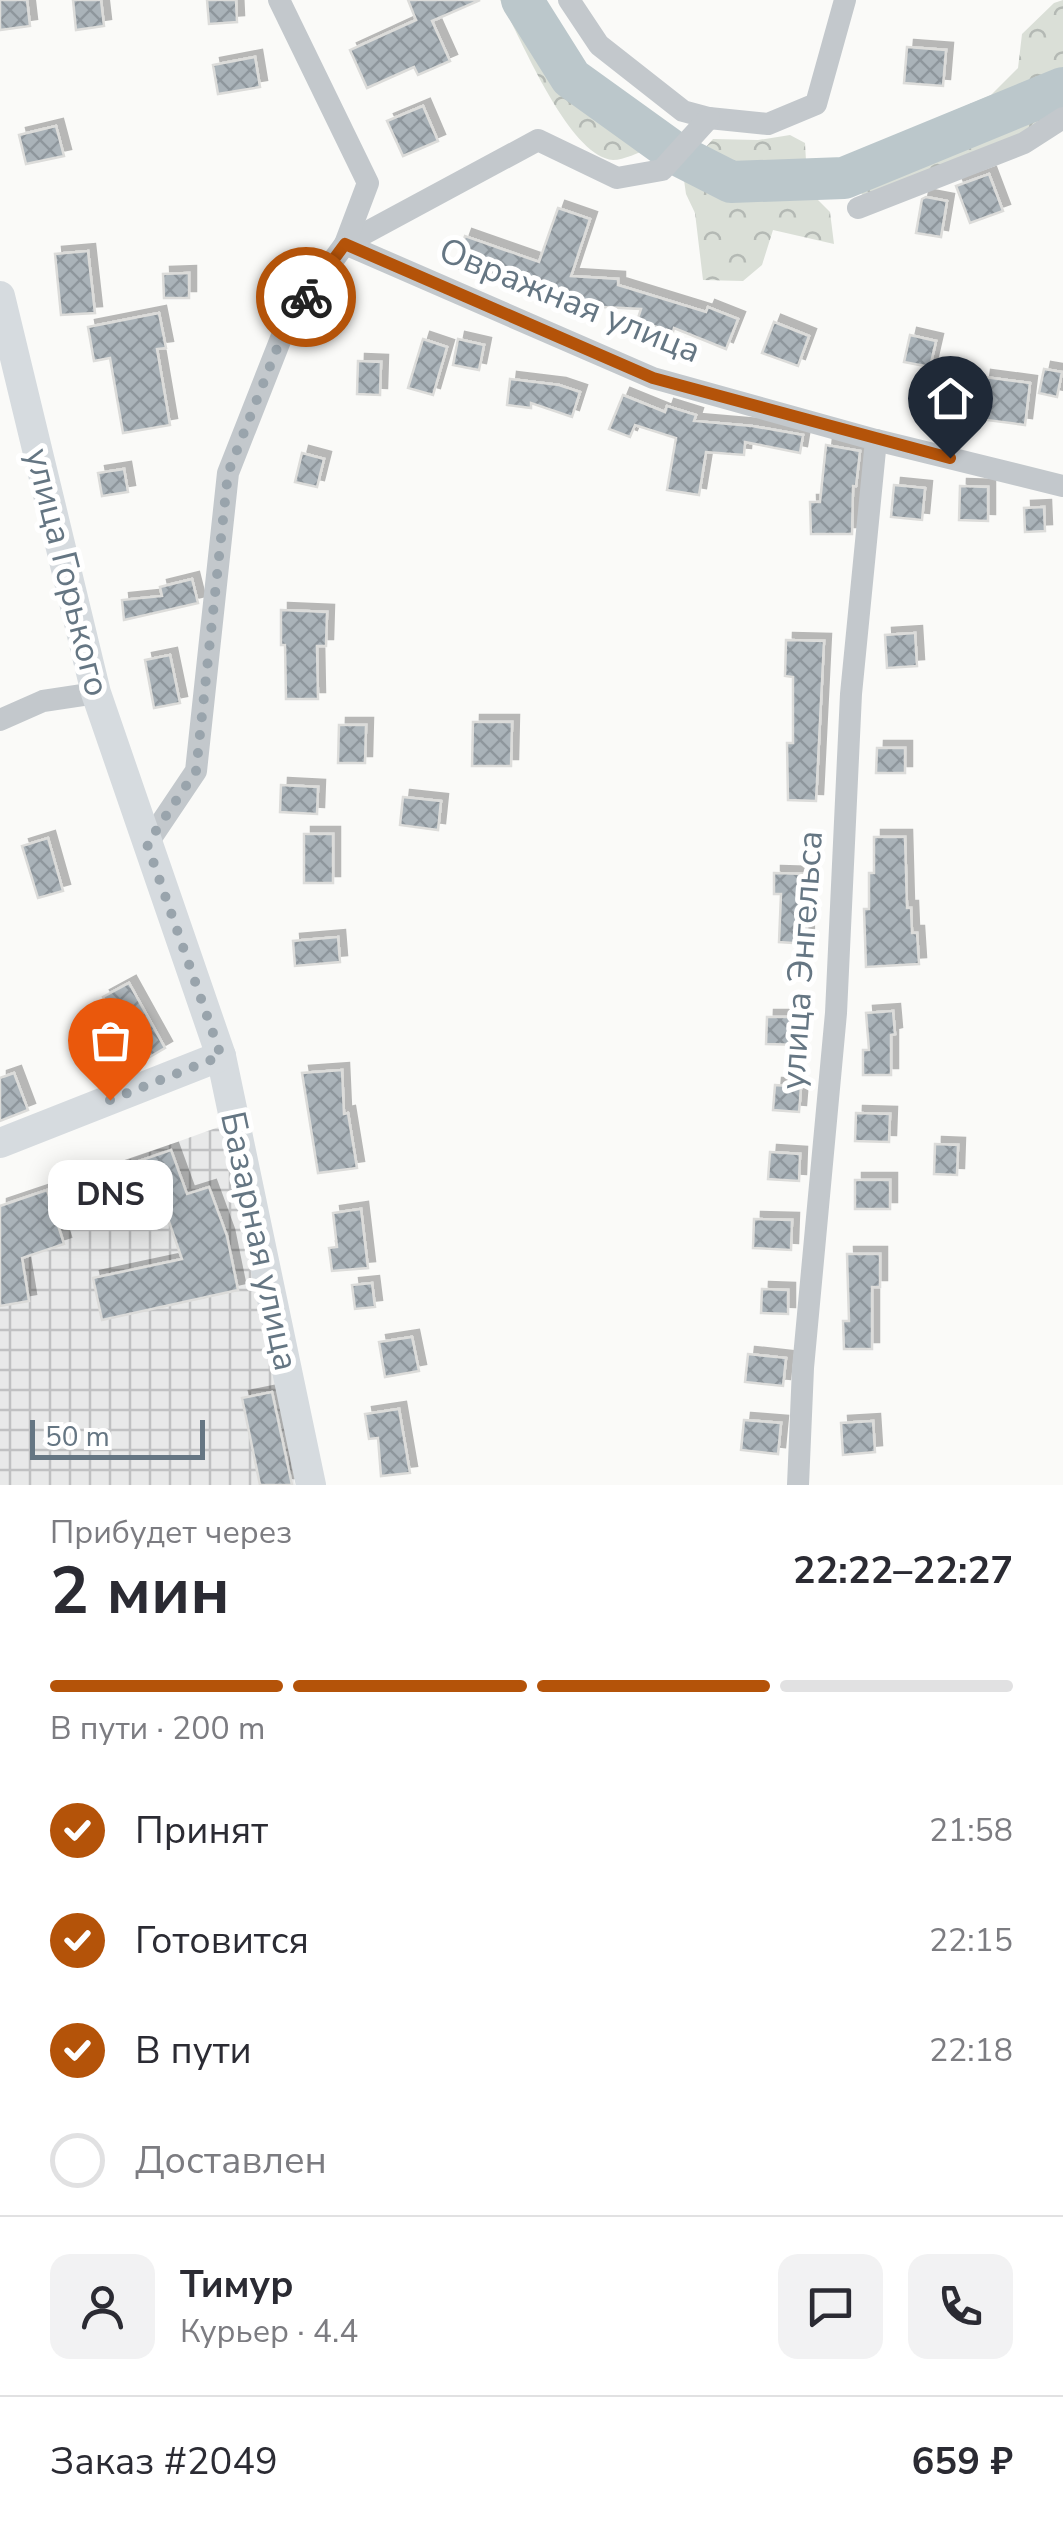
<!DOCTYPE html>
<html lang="ru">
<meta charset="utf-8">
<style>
:root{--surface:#fff;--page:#f2f2f3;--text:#2b2b33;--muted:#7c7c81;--line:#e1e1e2;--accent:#b45309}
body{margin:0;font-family:"Nunito Sans",sans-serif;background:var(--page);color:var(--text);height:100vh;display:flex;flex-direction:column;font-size:38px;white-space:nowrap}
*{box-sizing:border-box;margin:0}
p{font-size:32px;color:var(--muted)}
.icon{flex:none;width:55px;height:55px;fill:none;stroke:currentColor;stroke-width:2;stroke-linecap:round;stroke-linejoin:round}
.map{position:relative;height:1485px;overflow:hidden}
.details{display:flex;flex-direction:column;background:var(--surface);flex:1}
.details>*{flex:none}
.scale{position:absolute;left:30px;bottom:25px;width:175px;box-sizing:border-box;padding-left:10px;border:5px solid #657683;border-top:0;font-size:28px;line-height:35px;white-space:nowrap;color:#657683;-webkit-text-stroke:8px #fff;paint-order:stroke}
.pin{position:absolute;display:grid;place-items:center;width:85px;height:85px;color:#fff;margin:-102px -42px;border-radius:50% 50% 50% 0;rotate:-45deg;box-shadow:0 0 10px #0007}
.pin .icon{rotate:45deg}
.courier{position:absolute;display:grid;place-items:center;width:100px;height:100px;margin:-50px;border:8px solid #b45309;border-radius:50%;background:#fff;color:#222;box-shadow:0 2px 12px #0007}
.bubble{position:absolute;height:70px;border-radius:20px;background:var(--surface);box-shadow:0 5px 25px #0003;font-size:32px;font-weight:700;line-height:70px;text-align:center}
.head em{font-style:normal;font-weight:700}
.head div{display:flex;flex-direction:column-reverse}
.head{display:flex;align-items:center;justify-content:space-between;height:170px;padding:0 50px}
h1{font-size:65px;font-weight:700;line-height:75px}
.bar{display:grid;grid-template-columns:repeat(4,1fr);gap:15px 10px;align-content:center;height:120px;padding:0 50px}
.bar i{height:12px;border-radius:8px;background:var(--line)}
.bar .selected{background:var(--accent)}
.bar p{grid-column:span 4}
.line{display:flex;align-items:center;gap:25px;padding:0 50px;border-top:2px solid var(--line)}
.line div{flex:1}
.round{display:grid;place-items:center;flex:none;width:105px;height:105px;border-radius:20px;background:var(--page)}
ol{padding:0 50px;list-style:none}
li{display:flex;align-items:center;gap:30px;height:110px}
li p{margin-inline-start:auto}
li .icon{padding:10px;border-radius:50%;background:var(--accent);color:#fff;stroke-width:4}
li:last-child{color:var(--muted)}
li i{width:55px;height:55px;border:5px solid var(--line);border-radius:50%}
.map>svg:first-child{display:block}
.industrial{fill:url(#industrial-grid)}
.forest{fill:url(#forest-crowns)}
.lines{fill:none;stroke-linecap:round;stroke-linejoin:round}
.river{stroke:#bbc7cb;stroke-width:42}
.building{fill:url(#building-cross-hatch);stroke:#dcdcda;stroke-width:2.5;filter:url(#shadow)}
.street{stroke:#c3c8cc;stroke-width:22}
.secondary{stroke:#d6dbdf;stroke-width:30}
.done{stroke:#99a4ac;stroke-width:10;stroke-dasharray:0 18}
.route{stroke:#b45309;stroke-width:12}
.labels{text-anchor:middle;stroke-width:10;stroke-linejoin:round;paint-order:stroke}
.street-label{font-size:35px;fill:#657683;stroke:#fff}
</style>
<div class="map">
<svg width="1063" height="1485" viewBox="0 0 1063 1485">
<defs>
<pattern id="industrial-grid" width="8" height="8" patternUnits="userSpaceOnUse" patternTransform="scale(2.5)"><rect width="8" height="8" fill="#e8e9e9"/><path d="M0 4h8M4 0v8" fill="none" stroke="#c0c1c2"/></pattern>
<pattern id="forest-crowns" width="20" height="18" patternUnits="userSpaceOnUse" patternTransform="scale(2.5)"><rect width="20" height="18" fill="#dadfd7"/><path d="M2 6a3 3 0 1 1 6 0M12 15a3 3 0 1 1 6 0" fill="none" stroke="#b4b9b4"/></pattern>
<pattern id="building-cross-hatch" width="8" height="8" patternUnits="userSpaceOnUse" patternTransform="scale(2.5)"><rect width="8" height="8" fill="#aab3b9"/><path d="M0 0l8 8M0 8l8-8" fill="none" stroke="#8e969c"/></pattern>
<filter id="shadow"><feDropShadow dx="7" dy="-7" stdDeviation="0" flood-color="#0004"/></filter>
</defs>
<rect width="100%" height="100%" fill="#fafaf8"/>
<polygon class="industrial" points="227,1124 295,1485 0,1485 0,1206"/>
<g class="forest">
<path d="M500,0H539L592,75L630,104L649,149C639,152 624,160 613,160C568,156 521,38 500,0Z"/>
<polygon points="1063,0 1063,109 1013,141 862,195 857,179 888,166 892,137 991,95 1018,68 1022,34 1054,3"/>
<polygon points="790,135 805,143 806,161 789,171 830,212 834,244 773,230 762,265 743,281 703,280 695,213 686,194 683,173 713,139 758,140"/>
</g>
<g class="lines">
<polyline class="river" points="522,0 571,78 678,155 731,182 844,178 1063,88"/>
</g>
<g class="building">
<polygon points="0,0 27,0 30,26 0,30"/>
<polygon points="73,0 101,0 104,26 76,30"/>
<polygon points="207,0 236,0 237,22 209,24"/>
<polygon points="408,0 480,0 432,21 450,61 418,75 414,67 367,88 350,50 416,20"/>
<polygon points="907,47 946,50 943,86 904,83"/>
<polygon points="255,57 260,87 218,94 213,65"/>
<polygon points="423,106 438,141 403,156 387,121"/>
<polygon points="56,126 64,156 26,164 19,135"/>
<polygon points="989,174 1003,211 970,223 956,186"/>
<polygon points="926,197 947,201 941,237 916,233 922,199"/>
<polygon points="558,208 590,219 571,276 618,279 618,285 706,312 708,307 738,319 726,349 674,328 673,332 637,321 641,309 563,305 454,267 465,236 539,262"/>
<polygon points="88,251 95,313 61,315 55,254"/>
<polygon points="189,273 189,298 164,298 163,274"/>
<polygon points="159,313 166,348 157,349 170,425 123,433 110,358 94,361 88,327"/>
<polygon points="774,322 809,336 798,366 762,353"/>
<polygon points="910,335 936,341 930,367 904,362"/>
<polygon points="423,339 447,347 433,395 408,388"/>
<polygon points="458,339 484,345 479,370 453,365"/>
<polygon points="358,361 381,362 380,395 357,394"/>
<polygon points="1044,369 1062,372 1057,397 1039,393"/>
<polygon points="984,377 1030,383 1025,425 979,419"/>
<polygon points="510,379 559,385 580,392 572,417 531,403 531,408 507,405"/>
<polygon points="623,395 665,412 667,406 696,415 694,421 752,426 803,435 800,453 745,442 744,455 706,452 699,495 667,490 676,438 635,425 630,437 609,429"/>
<polygon points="826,445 860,451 856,486 853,486 852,534 811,534 810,502 820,502"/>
<polygon points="302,453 324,459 317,487 295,482"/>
<polygon points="124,469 128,492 102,496 98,473"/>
<polygon points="894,485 925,488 922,520 891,517"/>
<polygon points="960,486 988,487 988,521 959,520"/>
<polygon points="1044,507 1045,531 1025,532 1024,508"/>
<polygon points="192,579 198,603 124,620 122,600 162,596 160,587"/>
<polygon points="281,610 327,612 326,646 317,646 318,699 286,699 285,645 281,645"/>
<polygon points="915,633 917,666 887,668 885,635"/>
<polygon points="786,640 824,641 816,801 788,800 787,743 793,743 793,677 785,676"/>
<polygon points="170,655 180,703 154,708 145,660"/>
<polygon points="473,722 512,722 511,766 472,766"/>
<polygon points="339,725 366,725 365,763 338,763"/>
<polygon points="877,748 905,748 905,773 876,773"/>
<polygon points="281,785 318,787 317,814 280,812"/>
<polygon points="403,797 441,801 438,830 400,825"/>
<rect x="304" y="834" width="29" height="49"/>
<polygon points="874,837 905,837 907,908 911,908 912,933 917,933 919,964 866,967 864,909 869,909 869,873 874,873"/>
<polygon points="48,838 63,891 38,898 22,846"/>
<polygon points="774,873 806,874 807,944 779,942 781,894 774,894"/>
<polygon points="338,937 340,962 295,966 293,941"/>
<polygon points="129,983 165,1048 139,1063 103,997"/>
<polygon points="893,1011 895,1034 891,1035 891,1075 863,1075 863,1050 869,1050 866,1013"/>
<polygon points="767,1017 803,1017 802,1045 766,1044"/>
<polygon points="342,1070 344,1114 348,1113 357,1168 318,1173 302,1073"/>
<polygon points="14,1073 28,1110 0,1121 0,1078"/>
<polygon points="775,1085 801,1087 799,1112 773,1110"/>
<polygon points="856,1113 890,1114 889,1142 855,1141"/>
<polygon points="935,1144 958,1145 957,1175 934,1174"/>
<polygon points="171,1150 187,1194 209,1187 227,1236 238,1290 102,1320 93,1278 182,1259 164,1207 115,1224 98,1175"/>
<polygon points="770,1152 800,1154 799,1181 768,1179"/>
<rect x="855" y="1180" width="35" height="29"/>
<polygon points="47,1190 64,1244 22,1258 29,1301 0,1306 0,1206"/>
<polygon points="361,1209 368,1268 332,1271 329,1248 337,1247 333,1213"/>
<polygon points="754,1219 792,1220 791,1250 753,1248"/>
<polygon points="847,1254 880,1254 880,1287 872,1287 872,1349 844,1349 843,1321 849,1321"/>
<polygon points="372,1283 375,1307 355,1309 352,1285"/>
<polygon points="762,1289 788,1290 788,1314 761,1313"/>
<polygon points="412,1337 419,1371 385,1377 379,1342"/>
<polygon points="748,1354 786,1358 783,1386 745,1382"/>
<polygon points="272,1392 292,1485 260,1485 242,1398"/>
<polygon points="399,1409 410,1473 381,1476 378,1438 369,1439 365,1414"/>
<polygon points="744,1420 781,1423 778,1454 741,1450"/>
<polygon points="873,1421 875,1452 843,1455 841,1423"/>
</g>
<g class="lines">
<g class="street">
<polyline points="569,0 599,45 683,111 709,118 768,124 816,104 845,0"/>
<polyline points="858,208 1024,143 1063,118"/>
<polyline points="345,244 653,378 876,440 1063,486"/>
<polyline points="345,244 538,140 617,178 662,170 709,118"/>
<polyline points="0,720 43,701 96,693"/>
<polyline points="147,844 196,771 228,473 287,323 345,244 368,183 279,0"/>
<polyline points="798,1485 803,1368 836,1013 851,694 876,440"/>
</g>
<g class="secondary">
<polyline points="0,296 96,693 221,1056 311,1485"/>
<polyline points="0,1143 221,1056"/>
</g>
</g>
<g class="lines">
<polyline class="done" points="110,1100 221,1056 147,844 196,771 228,473 287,323 306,297"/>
<polyline class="route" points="306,297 345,244 653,378 950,458"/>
</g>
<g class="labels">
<g class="street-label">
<text transform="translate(570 300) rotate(22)" y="12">Овражная улица</text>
<text transform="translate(68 572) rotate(76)" y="12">улица Горького</text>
<text transform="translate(801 960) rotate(-86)" y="12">улица Энгельса</text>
<text transform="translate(260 1241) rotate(78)" y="12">Базарная улица</text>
</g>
</g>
</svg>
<div class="scale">50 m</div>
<div class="pin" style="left:110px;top:1100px;background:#ea580c"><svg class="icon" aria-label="bag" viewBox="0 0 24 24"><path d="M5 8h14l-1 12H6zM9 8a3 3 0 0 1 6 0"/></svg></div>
<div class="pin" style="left:950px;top:458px;background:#1f2937"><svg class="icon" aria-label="home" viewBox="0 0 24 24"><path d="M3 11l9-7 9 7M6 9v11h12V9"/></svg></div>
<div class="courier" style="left:306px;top:297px"><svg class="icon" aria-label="bike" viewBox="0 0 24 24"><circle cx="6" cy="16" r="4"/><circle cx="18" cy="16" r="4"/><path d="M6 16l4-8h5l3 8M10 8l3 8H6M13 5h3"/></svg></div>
<div class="bubble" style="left:48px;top:1160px;width:125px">DNS</div>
</div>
<section class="details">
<div class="head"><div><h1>2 мин</h1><p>Прибудет через</p></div><em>22:22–22:27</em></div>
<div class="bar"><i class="selected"></i><i class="selected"></i><i class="selected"></i><i></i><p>В пути · 200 m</p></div>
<ol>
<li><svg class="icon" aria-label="check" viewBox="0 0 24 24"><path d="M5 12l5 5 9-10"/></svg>Принят<p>21:58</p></li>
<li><svg class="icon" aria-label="check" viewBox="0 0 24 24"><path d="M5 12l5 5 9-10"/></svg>Готовится<p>22:15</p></li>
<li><svg class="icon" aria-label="check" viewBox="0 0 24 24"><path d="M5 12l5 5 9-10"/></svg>В пути<p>22:18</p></li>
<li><i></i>Доставлен</li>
</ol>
<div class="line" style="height:180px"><a class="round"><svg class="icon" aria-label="person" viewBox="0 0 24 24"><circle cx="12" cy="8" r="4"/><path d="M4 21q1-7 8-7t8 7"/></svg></a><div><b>Тимур</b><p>Курьер · 4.4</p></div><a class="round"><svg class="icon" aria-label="chat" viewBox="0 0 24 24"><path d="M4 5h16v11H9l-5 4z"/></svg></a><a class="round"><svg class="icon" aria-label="phone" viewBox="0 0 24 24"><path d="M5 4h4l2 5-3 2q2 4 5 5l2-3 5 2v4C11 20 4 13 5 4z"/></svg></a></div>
<div class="line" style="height:130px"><div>Заказ #2049</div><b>659 ₽</b></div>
</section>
